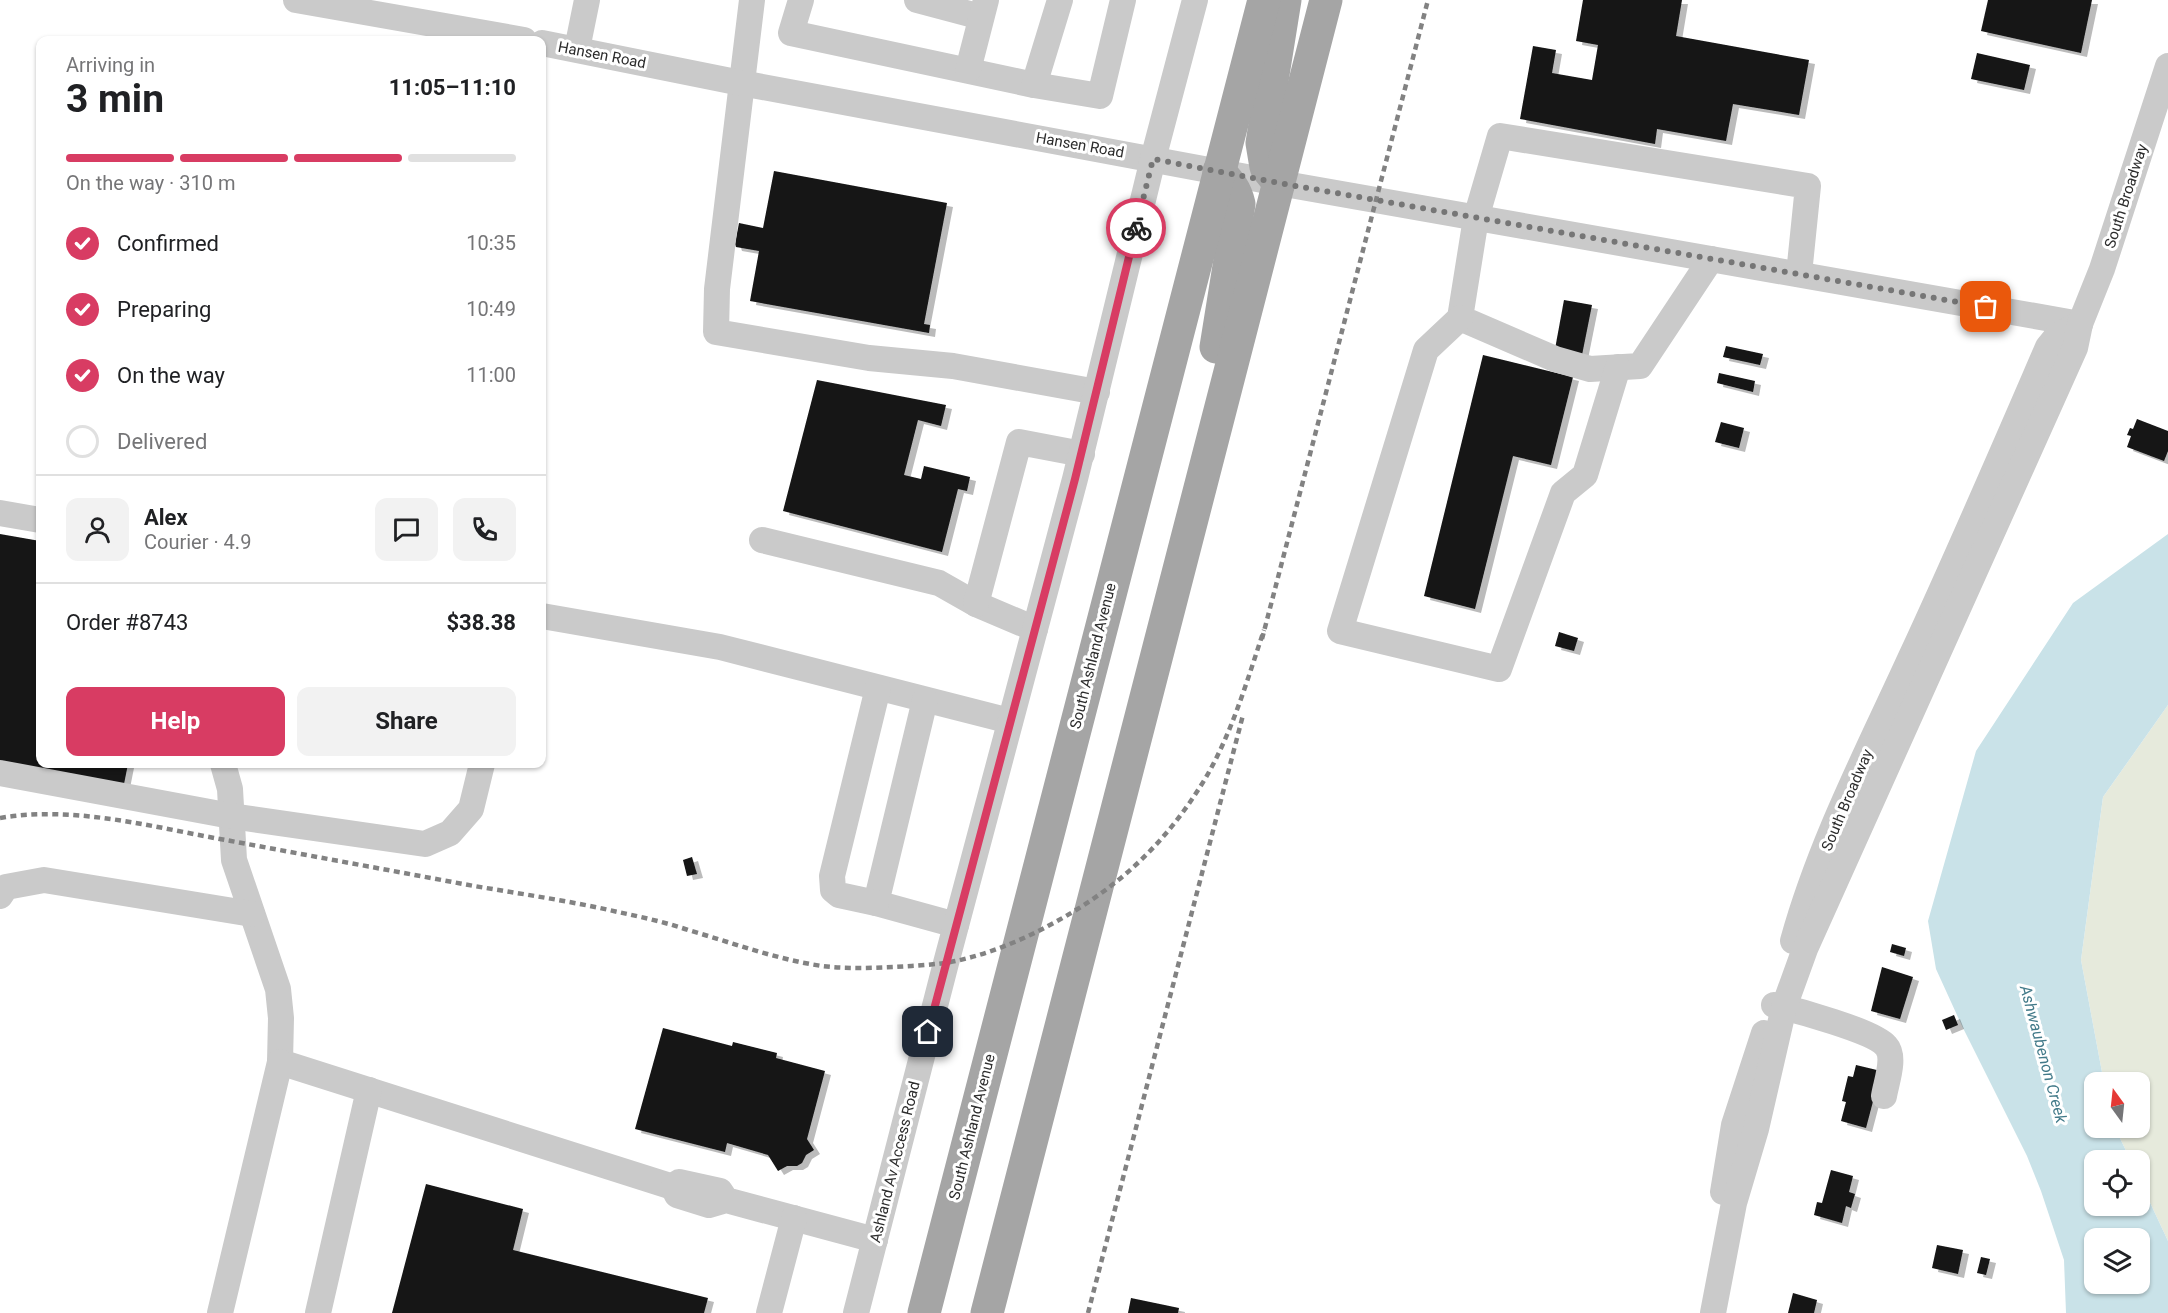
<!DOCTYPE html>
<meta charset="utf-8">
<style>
:root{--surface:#fff;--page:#f2f2f2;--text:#202124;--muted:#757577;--line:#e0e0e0;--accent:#d83c63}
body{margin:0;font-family:Roboto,sans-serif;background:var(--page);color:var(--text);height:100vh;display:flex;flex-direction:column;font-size:22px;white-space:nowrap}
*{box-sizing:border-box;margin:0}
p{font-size:20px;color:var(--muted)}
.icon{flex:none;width:33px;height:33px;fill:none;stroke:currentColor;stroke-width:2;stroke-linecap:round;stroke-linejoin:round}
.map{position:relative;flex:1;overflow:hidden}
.sheet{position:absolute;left:36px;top:36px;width:510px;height:732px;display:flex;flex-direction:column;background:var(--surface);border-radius:12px;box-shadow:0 2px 4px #0004}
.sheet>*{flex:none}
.needle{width:39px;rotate:345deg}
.buttons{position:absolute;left:2084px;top:1072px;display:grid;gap:12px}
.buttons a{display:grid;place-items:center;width:66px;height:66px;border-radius:12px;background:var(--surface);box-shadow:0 2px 4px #0004;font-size:30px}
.pin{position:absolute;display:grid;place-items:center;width:51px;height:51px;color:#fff;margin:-26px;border-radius:12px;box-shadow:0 3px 9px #0006}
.courier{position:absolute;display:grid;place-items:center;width:60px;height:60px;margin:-30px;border:4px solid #d83c63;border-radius:50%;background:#fff;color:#222;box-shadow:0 2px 8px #0007}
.head em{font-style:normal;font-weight:700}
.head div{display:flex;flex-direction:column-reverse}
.head{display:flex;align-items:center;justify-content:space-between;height:102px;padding:0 30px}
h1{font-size:39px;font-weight:700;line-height:45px}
.bar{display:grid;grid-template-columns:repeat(4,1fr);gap:9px 6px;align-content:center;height:72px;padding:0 30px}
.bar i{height:8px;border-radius:4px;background:var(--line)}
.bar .active{background:var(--accent)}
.bar p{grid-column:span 4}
.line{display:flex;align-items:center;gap:15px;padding:0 30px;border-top:2px solid var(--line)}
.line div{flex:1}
.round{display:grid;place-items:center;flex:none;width:63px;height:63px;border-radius:12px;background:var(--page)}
ol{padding:0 30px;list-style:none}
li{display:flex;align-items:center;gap:18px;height:66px}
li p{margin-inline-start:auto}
li .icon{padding:6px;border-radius:50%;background:var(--accent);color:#fff;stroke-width:4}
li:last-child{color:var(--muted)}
li i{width:33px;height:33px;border:3px solid var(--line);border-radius:50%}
.button{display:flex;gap:12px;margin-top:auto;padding:12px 30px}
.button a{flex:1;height:69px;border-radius:12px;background:var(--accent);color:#fff;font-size:24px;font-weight:700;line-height:69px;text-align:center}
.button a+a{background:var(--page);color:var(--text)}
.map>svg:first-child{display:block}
.green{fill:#e6eadc}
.water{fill:#c9e2e8;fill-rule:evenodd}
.building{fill:#141414;filter:url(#shadow)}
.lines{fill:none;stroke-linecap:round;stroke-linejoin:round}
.minor{stroke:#cacaca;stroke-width:26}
.major{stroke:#a5a5a5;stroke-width:33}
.rail{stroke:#828282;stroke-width:4.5;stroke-dasharray:6 4.5;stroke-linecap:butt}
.done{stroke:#767676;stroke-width:6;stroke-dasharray:0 10.8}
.route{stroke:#d83c63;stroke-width:8}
.labels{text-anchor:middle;stroke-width:6;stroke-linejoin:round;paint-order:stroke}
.street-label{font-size:15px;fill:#2d2d2d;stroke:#fff}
.water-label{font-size:16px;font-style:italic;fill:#427a89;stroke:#fff}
</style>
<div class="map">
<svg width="2168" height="1313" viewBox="0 0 2168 1313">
<defs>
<filter id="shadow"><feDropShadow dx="6" dy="4" stdDeviation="0" flood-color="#0004"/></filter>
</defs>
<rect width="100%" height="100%" fill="#fff"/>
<polygon class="green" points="2168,705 2168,1241 2139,1179 2139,1161 2131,1161 2115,1128 2139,1128 2139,1083 2104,1083 2081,960 2103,797"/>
<path class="water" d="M2168,534V705L2103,797L2081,960L2104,1083H2094V1128H2115L2131,1161H2094V1206H2139V1179L2168,1241V1313H2066L2064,1260L2041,1191L2027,1156L1962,1026L1936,969L1928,921L1976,751L2073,603ZM2094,1239H2139V1284H2094Z"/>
<g class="building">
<polygon points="1583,0 1682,0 1676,36 1809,60 1799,115 1733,104 1726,141 1657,129 1655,144 1520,119 1533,46 1556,50 1552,73 1592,80 1598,45 1576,41"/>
<polygon points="1988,0 2092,0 2081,53 1981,31"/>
<polygon points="1977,53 2030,65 2024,90 1971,79"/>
<polygon points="774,171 947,203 924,324 930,325 929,333 750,301 759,251 736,247 735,244 739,223 763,228"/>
<polygon points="1564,300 1592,305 1582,355 1555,349"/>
<polygon points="1726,346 1763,354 1760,365 1723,357"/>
<polygon points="1483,355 1573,377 1551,465 1513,456 1475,609 1424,596"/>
<polygon points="1719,373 1755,381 1753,392 1717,383"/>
<polygon points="817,380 946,405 941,426 918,420 904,475 921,479 924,466 970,477 967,491 958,489 942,552 783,511"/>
<polygon points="2137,419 2168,431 2168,451 2164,461 2127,447 2131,436 2127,435 2130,428 2133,429"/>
<polygon points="1721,422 1744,428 1739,448 1715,442"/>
<polygon points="0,534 40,541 40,764 128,764 124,784 0,761"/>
<polygon points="1559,632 1578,638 1574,651 1555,646"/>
<polygon points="692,857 697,874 687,876 683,860"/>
<polygon points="1892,944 1906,948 1904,956 1890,952"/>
<polygon points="1882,967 1913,977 1900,1019 1871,1011"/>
<polygon points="1954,1015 1958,1025 1946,1030 1942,1020"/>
<polygon points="663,1028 732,1046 733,1042 777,1053 776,1058 825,1071 807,1139 814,1150 806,1155 802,1163 797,1166 787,1166 778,1171 768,1155 727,1143 725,1152 635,1129"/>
<polygon points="1856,1065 1881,1071 1866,1128 1841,1121 1846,1102 1842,1101 1848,1076 1853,1077"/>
<polygon points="1831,1170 1853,1176 1849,1192 1855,1194 1851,1208 1846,1206 1842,1223 1814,1215 1817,1202 1822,1203"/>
<polygon points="426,1184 523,1209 513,1250 708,1298 704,1313 392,1313"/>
<polygon points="1937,1245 1963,1250 1958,1274 1932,1268"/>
<polygon points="1981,1257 1990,1259 1986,1275 1977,1273"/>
<polygon points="1793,1293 1817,1300 1814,1313 1788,1313"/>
<polygon points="1131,1298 1179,1308 1178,1313 1128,1313"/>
</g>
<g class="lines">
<g class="minor">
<polyline points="296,0 524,40"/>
<polyline points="752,0 717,289 716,332 869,358 953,366 1097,392"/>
<polyline points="801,0 791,33 1034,85 1060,0"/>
<polyline points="917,0 981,17"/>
<polyline points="542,43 741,83 1279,183 2080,324"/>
<polyline points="577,49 587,0"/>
<polyline points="968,70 986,0"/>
<polyline points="1034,85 1100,96 1123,0"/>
<polyline points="1711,259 1640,366 1590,369 1555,359 1460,318 1476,218 1500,136 1808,186 1799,274"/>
<polyline points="1460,318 1426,350 1340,631 1499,669 1563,493 1585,475 1618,367"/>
<polyline points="0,513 40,520"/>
<polyline points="762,540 939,583 976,604 1035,629"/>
<polyline points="976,604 1019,442 1082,454"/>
<polyline points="542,616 720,647 1010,721"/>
<polyline points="925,700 876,903 956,925"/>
<polyline points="223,764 230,789 234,860 278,989 281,1018 280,1062 673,1187"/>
<polyline points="0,773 231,816 425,844 450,833 471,809 482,764"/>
<polyline points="0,896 6,887 44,880 252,914"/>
<polyline points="876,903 839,895 833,890 832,876 878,688"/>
<path d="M1793,941C1820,843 1868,751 1910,659C1958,556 2003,451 2048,347L2057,336L2080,324"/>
<path d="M1774,1005C1795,1010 1874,1031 1886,1046C1896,1057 1886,1083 1884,1096"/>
<polyline points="1723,1192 1734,1125 1764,1033"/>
<polyline points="726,1200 720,1191 679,1182 673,1187 677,1195 709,1205 726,1200 875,1240"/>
<polyline points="220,1313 280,1062"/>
<polyline points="318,1313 369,1090"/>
<polyline points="769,1313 794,1218"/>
<polyline points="856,1313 946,963 1075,479 1153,159 1195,0"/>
<polyline points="1713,1313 1734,1203 1756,1129 1784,1007 1805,949 2075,348 2080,324 2102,269 2168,66"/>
</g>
<g class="major">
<polyline points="1279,183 1266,167 1262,143 1285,0"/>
<path d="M1216,347L1239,204C1236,190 1229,182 1219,171"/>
<polyline points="924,1313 1264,0"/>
<polyline points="987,1313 1326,0"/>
</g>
<g class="rail">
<polyline points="1262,639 1428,0"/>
<path d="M0,818C76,805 156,828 231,841C312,856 393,871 474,886C522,894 570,901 618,912C641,917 665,922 688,930C733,943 775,959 822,966C846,969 870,968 894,967C911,966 929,965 945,963C981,957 1016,943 1048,926C1116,890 1165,845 1205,779C1232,733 1247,681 1264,630"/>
<polyline points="1088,1313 1243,715"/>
</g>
</g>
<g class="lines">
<polyline class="done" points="1136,228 1153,159 1279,183 1986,307"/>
<polyline class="route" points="928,1032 1075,479 1136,228"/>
</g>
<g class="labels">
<g class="street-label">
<text transform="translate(602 55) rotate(11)" y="5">Hansen Road</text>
<text transform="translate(1080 145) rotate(10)" y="5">Hansen Road</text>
<text transform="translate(2126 196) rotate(-72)" y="5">South Broadway</text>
<text transform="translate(1093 656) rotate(-76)" y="5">South Ashland Avenue</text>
<text transform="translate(1847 800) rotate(-67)" y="5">South Broadway</text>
<text transform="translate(972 1127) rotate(-76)" y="5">South Ashland Avenue</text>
<text transform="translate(895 1162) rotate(-76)" y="5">Ashland Av Access Road</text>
</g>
<g class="water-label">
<text transform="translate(2044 1054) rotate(75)" y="6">Ashwaubenon Creek</text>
</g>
</g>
</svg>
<div class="buttons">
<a><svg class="needle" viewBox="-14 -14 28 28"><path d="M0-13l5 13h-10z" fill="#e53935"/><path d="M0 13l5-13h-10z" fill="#757577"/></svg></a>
<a><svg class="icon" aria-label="locate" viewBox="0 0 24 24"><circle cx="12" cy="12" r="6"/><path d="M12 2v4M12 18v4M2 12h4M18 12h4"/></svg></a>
<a><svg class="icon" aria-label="layers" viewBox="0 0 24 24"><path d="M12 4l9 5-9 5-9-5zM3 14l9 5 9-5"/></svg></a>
</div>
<div class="pin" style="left:1986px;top:307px;background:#ea580c"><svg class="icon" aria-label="bag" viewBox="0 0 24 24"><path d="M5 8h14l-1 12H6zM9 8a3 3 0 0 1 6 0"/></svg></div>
<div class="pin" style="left:928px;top:1032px;background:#1f2937"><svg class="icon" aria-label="home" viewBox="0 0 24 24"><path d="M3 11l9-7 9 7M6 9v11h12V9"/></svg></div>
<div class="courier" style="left:1136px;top:228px"><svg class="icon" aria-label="bike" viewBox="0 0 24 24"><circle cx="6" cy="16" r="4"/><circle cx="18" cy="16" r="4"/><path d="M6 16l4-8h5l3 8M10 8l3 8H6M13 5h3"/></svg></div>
<section class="sheet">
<div class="head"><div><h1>3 min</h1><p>Arriving in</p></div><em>11:05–11:10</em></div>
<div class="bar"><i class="active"></i><i class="active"></i><i class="active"></i><i></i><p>On the way · 310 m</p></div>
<ol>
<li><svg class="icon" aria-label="check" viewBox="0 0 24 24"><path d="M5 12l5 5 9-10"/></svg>Confirmed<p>10:35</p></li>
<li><svg class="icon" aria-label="check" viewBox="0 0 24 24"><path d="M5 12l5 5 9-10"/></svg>Preparing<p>10:49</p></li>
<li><svg class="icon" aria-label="check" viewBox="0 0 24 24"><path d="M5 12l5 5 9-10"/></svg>On the way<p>11:00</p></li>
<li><i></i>Delivered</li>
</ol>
<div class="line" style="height:108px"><a class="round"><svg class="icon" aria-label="person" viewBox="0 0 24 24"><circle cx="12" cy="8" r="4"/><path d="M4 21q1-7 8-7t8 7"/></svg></a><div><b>Alex</b><p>Courier · 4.9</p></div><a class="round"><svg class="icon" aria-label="chat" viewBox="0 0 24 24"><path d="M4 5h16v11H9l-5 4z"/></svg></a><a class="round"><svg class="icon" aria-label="phone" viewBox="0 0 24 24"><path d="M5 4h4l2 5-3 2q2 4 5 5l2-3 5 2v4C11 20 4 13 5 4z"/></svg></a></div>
<div class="line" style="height:78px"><div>Order #8743</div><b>$38.38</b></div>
<div class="button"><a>Help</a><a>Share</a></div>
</section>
</div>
